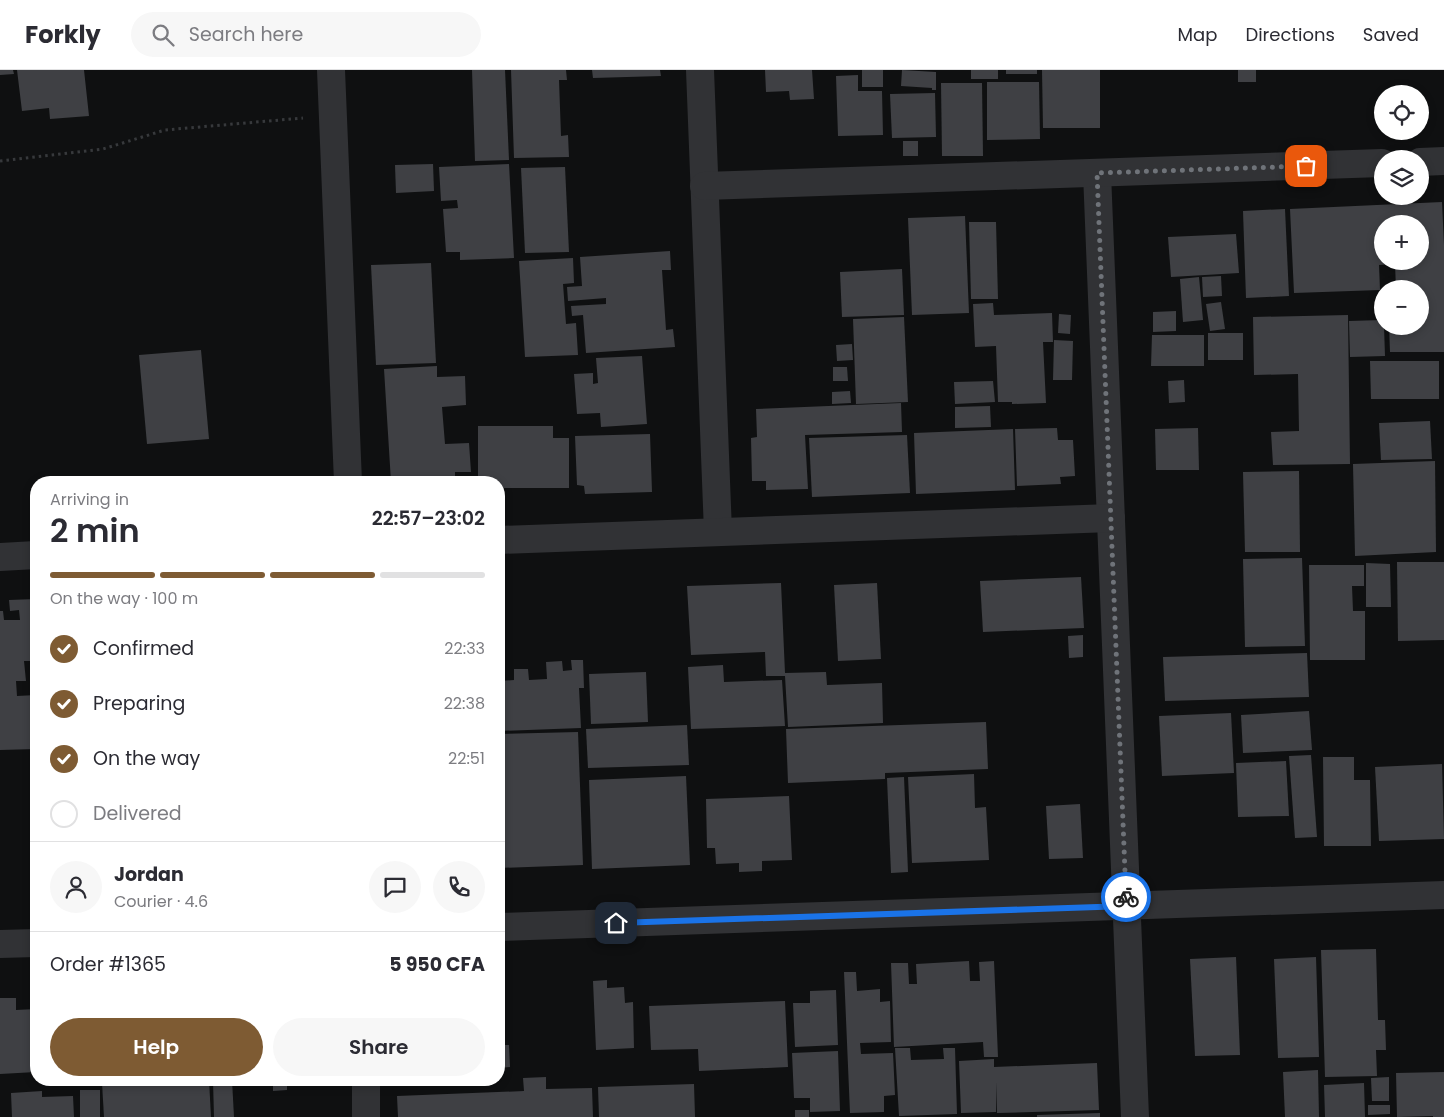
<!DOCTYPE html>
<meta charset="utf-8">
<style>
:root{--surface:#fff;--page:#f7f7f7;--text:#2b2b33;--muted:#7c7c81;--line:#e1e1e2;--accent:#7e5b33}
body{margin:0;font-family:Poppins,sans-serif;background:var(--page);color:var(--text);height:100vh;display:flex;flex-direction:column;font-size:19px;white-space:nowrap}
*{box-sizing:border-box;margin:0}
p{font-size:16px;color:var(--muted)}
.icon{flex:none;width:28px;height:28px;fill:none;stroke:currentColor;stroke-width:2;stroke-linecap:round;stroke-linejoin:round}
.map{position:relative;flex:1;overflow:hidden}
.panel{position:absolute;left:30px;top:406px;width:475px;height:610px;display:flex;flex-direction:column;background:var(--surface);border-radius:20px;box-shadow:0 2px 8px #0003}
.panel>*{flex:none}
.fabs{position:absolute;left:1374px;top:15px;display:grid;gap:10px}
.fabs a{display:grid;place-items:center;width:55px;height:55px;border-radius:50%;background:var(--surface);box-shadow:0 2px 8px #0003;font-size:25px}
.pin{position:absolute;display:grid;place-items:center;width:42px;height:42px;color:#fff;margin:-21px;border-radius:10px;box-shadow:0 2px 8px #0006}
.courier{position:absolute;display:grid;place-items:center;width:50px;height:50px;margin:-25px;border:4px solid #1a73e8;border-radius:50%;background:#fff;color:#222;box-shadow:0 1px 6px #0007}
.head em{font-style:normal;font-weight:600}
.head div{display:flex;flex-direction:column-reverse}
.head{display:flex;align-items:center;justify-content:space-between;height:85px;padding:0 20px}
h1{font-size:32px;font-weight:600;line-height:38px}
.bar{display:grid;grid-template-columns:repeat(4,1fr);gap:8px 5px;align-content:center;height:60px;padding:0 20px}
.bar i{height:6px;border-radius:4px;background:var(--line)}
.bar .current{background:var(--accent)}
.bar p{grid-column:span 4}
.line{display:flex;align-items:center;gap:12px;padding:0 20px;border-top:1px solid var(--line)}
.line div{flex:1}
.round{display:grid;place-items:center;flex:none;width:52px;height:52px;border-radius:26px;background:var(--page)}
ol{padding:0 20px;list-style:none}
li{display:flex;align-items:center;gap:15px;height:55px}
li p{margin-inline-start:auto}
li .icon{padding:5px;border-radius:50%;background:var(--accent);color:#fff;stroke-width:4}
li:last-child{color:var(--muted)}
li i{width:28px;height:28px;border:2px solid var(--line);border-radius:50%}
.action{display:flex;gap:10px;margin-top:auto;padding:10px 20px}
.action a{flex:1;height:58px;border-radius:30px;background:var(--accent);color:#fff;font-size:20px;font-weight:600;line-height:58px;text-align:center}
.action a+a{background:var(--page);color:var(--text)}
header{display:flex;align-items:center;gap:30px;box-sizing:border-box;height:70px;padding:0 25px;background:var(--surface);border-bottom:1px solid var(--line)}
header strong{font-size:24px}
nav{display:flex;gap:28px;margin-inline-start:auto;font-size:18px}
.search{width:350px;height:45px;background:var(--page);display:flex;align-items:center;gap:12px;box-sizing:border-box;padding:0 18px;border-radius:28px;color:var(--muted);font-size:19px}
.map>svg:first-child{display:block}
.building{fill:#3f4044;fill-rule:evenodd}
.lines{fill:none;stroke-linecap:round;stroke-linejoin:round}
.path{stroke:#37393c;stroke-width:3;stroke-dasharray:2.5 4;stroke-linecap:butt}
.street{stroke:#313235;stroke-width:28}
.done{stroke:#6f7379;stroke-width:5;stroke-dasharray:0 9}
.route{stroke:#1a73e8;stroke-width:6}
</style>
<header>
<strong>Forkly</strong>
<div class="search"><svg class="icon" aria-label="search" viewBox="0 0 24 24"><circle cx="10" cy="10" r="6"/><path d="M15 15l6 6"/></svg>Search here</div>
<nav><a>Map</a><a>Directions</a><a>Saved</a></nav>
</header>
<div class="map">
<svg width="1444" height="1047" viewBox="0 0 1444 1047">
<rect width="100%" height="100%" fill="#0f1011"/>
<g class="building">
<polygon points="0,0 13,0 14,4 0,5"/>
<polygon points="17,0 84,0 89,46 50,49 49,38 22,41"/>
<polygon points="472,0 505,0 509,90 475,91"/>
<polygon points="511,0 566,0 567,10 559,10 561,66 568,65 569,87 514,88"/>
<polygon points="592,0 660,0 661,6 593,8"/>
<polygon points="765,0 812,0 814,29 790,30 789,21 766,22"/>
<rect x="862" y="0" width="21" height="17"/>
<polygon points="902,0 936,2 936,20 932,20 932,18 901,16"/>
<rect x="971" y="0" width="27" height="9"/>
<rect x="1006" y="0" width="31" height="4"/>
<polygon points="1042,0 1100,0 1100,58 1043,58"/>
<rect x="1238" y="0" width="18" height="12"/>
<polygon points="858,5 858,21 882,21 883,65 838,66 836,6"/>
<polygon points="987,12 1039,12 1040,69 987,70"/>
<polygon points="941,13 982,13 983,86 942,86"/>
<polygon points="935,23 936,67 892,68 890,24"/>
<rect x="903" y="71" width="15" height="15"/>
<polygon points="433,94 434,121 396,123 395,95"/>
<polygon points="509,94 514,188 460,190 460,182 446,182 443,139 458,138 457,130 441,131 439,97"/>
<polygon points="565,97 569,182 525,183 521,98"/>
<path d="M1442,132L1444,175V282H1390L1389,256H1420V219H1396L1395,194L1379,195L1380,220L1294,223L1290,139ZM1382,154H1420V191H1382Z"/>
<polygon points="1285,139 1289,226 1246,228 1243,141"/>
<polygon points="965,146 969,243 912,245 908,148"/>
<polygon points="969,152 996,152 998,229 971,229"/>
<polygon points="1236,164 1239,203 1171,207 1168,167"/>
<polygon points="670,181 671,200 662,200 666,260 673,259 675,277 586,283 583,245 572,246 571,236 606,234 606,228 568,231 567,217 582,216 580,187"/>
<polygon points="573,188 574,213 563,214 566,254 576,253 578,285 525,287 519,191"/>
<polygon points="431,193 436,293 376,295 371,195"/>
<polygon points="902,199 904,245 842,247 840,202"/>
<polygon points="1221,206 1222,226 1203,227 1202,207"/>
<polygon points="1199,207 1203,250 1183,252 1180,209"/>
<polygon points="1221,232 1225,259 1210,261 1206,234"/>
<polygon points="993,233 994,245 1052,243 1053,272 1043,272 1046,333 1012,334 1012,332 998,332 996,276 975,277 973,234"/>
<polygon points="1176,241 1176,261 1153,262 1153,242"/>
<polygon points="1059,244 1071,245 1070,264 1058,263"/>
<polygon points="1348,245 1350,394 1273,395 1271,362 1299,361 1298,304 1254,305 1253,247"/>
<polygon points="904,247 908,332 856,334 853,249"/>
<polygon points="1382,250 1382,256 1384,256 1385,286 1350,287 1349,251"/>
<rect x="1208" y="263" width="35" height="27"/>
<polygon points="1152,265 1204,265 1204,296 1151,296"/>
<polygon points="1054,270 1073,271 1072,310 1053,310"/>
<polygon points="852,274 853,290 837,291 836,275"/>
<polygon points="201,280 209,369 147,374 139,285"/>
<polygon points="642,286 647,354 601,357 600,343 577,344 574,304 593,303 593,314 598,313 596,288"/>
<polygon points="1370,291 1439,291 1439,329 1371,329"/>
<polygon points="437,296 437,307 465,306 466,335 442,337 445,374 469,373 471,402 455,402 455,412 391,412 384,299"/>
<polygon points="833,297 847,297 848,311 833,311"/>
<polygon points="1184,310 1185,332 1169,333 1168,311"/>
<polygon points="993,311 995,332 955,334 954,312"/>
<polygon points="850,321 851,333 832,334 832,322"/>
<polygon points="901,333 902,362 805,365 808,419 766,420 766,411 752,411 751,368 757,367 756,339"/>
<polygon points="990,336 991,357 955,358 955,337"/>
<polygon points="1430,351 1432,389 1381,390 1379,353"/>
<polygon points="478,356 553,356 553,368 569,368 569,418 499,418 499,412 478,412"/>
<polygon points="1057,358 1058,370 1073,370 1075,406 1060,407 1061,414 1017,416 1015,359"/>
<polygon points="1198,358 1199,400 1156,400 1155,359"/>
<polygon points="1013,359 1015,420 916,424 914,363"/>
<polygon points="650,364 652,422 585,424 584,416 577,415 575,366"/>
<polygon points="907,365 910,423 812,427 809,368"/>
<polygon points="1435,391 1436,482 1355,486 1353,394"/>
<polygon points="1299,401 1300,482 1245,482 1243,402"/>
<polygon points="1302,488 1305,576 1245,577 1243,489"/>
<polygon points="1397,492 1444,492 1444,570 1398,571"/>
<polygon points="1366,493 1390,494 1391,537 1366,537"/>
<polygon points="1309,495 1364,495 1364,516 1352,516 1353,541 1365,541 1365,590 1310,590"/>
<polygon points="1081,507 1084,558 983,562 980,511"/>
<polygon points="781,513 785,603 826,602 827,615 882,613 883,653 788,657 785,606 766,606 765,582 691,585 687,516"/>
<polygon points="877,513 881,589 838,591 834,515"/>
<polygon points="504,526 505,548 499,548 499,527"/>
<polygon points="36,529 36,605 34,605 33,591 24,591 26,611 16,611 17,626 36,625 36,679 0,680 0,541 3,541 4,550 20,550 19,540 10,541 9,530"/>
<polygon points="1083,565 1083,587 1069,588 1068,566"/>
<polygon points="1307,583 1309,627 1165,631 1163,587"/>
<polygon points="571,590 583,590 584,618 579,618 581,658 499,661 499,611 514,610 514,599 528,599 529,610 547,609 546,592 562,591 563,601 572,600"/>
<polygon points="723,595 724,612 782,610 785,656 691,659 688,597"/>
<polygon points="646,602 648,652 591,654 589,604"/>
<polygon points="1309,641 1312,680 1243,683 1241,645"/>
<polygon points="1231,643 1234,703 1162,706 1159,646"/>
<polygon points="986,652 988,699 885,703 885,709 788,713 786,659"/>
<polygon points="687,655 689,695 588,698 586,659"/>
<polygon points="578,662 583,795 499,798 499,664"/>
<polygon points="33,683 36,683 36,735 35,735"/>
<polygon points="1311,685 1317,767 1295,768 1289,686"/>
<polygon points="1323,687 1354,687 1354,710 1370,710 1371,776 1324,776"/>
<polygon points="1286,691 1289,746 1238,747 1236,693"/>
<polygon points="1442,694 1444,769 1379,771 1375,697"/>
<polygon points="974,704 975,738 986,737 989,790 912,793 908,707"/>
<polygon points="686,706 690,795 592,799 589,710"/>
<polygon points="904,707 908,802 891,803 887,708"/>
<polygon points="789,726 792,790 762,791 762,801 739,802 739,793 716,794 715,778 707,778 706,729"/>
<polygon points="1080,734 1083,788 1049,789 1046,736"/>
<polygon points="1376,879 1378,950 1385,950 1386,980 1376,980 1377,1006 1325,1007 1321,880"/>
<polygon points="1236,887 1240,985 1195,986 1190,889"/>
<polygon points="1316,887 1319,987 1278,988 1274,889"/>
<polygon points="969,891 970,911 980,911 979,892 994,891 998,987 984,987 983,972 894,977 891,893 908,893 909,914 917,914 916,894"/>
<polygon points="844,902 856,902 857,921 880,919 880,932 890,931 891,972 860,973 861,984 893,983 895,1025 884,1026 884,1042 850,1043"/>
<polygon points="607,910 607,918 624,917 625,933 633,932 634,978 596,980 593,911"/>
<polygon points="836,920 838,975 795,977 793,933 810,933 810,921"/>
<polygon points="0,928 16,928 16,940 36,939 36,1002 0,1004"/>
<polygon points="785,931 788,997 699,1001 698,979 651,980 649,936"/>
<polygon points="499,975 509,975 510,997 499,998"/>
<polygon points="895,978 910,978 911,990 944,989 943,978 955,978 957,1044 899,1046"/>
<polygon points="838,981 840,1041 810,1042 810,1028 794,1028 792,983"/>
<polygon points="994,989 994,997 1097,993 1099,1040 997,1043 996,1012 996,1042 961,1043 959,991"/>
<polygon points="1318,1000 1319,1047 1285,1047 1283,1002"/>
<polygon points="1444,1002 1444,1047 1433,1047 1433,1046 1397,1047 1396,1003"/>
<polygon points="546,1007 546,1019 592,1018 593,1047 398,1047 397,1026 524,1021 523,1008"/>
<polygon points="1389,1007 1389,1031 1372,1031 1371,1008"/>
<polygon points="186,1010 209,1010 211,1047 104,1047 102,1013"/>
<polygon points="213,1010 232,1010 234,1047 214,1047"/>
<polygon points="287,1010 287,1020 273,1021 273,1011"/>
<polygon points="1364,1013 1365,1047 1325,1047 1324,1015"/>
<polygon points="694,1014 695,1047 599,1047 598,1017"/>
<rect x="80" y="1020" width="20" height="27"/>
<polygon points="42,1021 42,1027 73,1026 74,1047 12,1047 11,1023"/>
<polygon points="1368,1035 1390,1035 1390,1044 1368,1045"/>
<rect x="795" y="1040" width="14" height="7"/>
<polygon points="1100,1043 1100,1047 1037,1047 1037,1045"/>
</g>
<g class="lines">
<polyline class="path" points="0,91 103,79 165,60 303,48"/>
<g class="street">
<polyline points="331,0 348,412"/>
<polyline points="700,0 718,462"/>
<polyline points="1420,92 1444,91"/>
<polyline points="1097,103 1135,1047"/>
<polyline points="704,116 1382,93"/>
<polyline points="499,470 1111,448"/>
<polyline points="0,487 36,485"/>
<polyline points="499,857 1444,825"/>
<polyline points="0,874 36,873"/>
<polyline points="366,1047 366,1010"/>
</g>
</g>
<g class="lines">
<polyline class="done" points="1126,827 1097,103 1306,96"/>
<polyline class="route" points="616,853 1127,836 1126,827"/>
</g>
</svg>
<div class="fabs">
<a><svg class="icon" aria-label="locate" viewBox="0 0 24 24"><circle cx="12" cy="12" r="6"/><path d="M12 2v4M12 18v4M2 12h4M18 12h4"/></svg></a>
<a><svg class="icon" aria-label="layers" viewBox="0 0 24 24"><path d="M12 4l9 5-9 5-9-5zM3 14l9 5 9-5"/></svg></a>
<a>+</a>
<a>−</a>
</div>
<div class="pin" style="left:1306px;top:96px;background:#ea580c"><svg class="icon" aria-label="bag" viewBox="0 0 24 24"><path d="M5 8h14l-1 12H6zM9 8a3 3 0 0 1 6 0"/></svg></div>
<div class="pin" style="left:616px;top:853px;background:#1f2937"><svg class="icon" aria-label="home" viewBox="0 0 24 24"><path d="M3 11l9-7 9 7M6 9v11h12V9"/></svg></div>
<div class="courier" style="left:1126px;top:827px"><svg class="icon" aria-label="bike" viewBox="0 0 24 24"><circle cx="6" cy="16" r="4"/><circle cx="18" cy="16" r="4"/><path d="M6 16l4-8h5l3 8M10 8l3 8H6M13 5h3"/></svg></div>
<section class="panel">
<div class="head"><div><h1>2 min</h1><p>Arriving in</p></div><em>22:57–23:02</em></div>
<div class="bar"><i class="current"></i><i class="current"></i><i class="current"></i><i></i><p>On the way · 100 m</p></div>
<ol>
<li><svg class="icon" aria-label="check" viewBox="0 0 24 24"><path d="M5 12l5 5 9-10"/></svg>Confirmed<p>22:33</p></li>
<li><svg class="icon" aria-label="check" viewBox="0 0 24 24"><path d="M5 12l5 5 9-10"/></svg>Preparing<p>22:38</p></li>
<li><svg class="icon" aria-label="check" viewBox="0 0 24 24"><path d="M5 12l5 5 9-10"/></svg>On the way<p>22:51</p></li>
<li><i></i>Delivered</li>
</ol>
<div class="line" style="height:90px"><a class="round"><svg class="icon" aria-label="person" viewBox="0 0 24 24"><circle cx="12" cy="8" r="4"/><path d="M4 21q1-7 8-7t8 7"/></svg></a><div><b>Jordan</b><p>Courier · 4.6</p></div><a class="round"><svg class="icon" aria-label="chat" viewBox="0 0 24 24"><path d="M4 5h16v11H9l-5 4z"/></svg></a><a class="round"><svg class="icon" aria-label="phone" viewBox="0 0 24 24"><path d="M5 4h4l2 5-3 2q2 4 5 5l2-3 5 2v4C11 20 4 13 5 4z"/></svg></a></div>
<div class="line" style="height:65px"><div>Order #1365</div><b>5 950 CFA</b></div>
<div class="action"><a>Help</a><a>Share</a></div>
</section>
</div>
